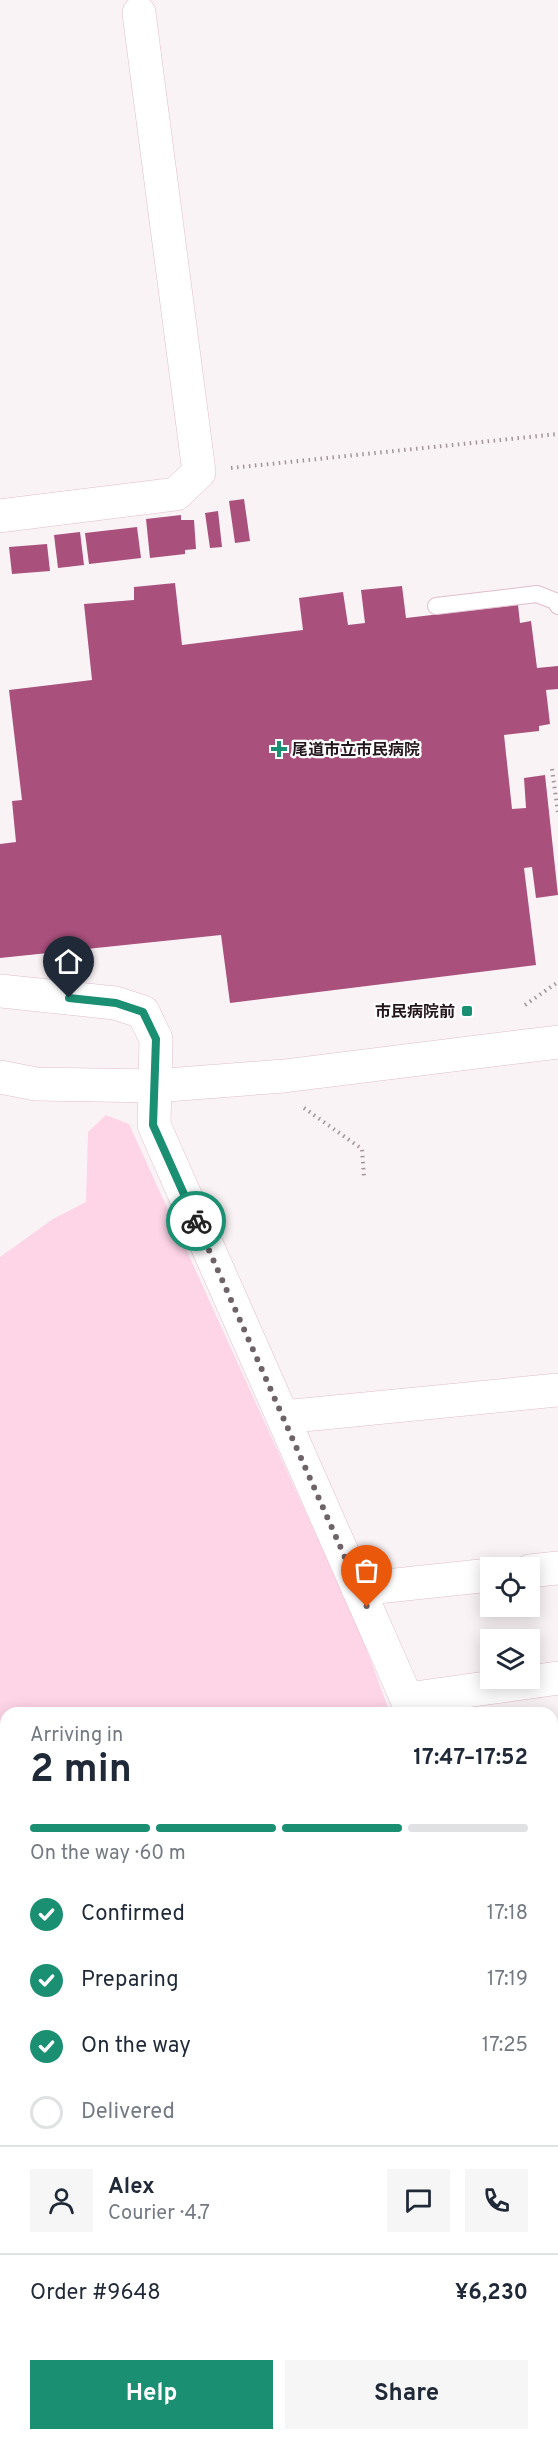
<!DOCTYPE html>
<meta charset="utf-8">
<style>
:root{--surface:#fff;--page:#f6f6f7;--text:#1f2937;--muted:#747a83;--line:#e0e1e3;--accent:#1a8f72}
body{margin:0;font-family:Overpass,"Noto Sans JP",sans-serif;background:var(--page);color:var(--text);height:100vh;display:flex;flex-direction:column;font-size:22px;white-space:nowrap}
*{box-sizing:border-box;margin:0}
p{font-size:20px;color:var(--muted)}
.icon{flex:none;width:33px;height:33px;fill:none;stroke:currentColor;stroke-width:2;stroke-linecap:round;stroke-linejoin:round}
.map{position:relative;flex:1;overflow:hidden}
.details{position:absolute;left:0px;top:1707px;width:558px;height:734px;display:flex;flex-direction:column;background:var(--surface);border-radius:18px 18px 0 0;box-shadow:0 3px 15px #0003}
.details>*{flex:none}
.buttons{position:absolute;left:480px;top:1557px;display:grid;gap:12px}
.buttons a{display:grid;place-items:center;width:60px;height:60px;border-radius:0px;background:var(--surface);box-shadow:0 3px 15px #0003;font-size:30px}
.pin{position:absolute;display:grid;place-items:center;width:51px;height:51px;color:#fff;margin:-62px -26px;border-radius:50% 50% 50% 0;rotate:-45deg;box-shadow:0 0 6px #0007}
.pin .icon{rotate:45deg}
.courier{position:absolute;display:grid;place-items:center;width:60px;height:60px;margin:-30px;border:4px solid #1a8f72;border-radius:50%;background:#fff;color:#222;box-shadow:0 2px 8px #0007}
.headline em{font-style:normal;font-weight:700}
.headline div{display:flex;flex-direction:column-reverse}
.headline{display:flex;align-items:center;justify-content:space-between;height:102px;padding:0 30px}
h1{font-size:39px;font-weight:700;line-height:45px}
.bar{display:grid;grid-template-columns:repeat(4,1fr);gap:9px 6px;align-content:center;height:72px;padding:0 30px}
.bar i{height:8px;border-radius:4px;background:var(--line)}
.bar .on{background:var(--accent)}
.bar p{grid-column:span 4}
.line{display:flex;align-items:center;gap:15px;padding:0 30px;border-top:2px solid var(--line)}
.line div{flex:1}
.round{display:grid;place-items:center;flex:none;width:63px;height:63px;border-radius:0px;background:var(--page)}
ol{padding:0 30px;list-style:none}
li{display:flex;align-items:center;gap:18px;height:66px}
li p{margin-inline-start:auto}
li .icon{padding:6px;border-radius:50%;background:var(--accent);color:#fff;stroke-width:4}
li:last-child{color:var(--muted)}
li i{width:33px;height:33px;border:3px solid var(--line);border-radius:50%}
.button{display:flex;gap:12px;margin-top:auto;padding:12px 30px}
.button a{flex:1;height:69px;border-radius:0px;background:var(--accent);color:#fff;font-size:24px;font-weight:700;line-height:69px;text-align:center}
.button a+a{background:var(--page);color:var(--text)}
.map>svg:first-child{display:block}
.green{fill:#fed5e7}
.building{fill:#aa507d}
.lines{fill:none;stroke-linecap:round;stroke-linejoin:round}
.service-casing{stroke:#e0bdcc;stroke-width:18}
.minor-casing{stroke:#e0bdcc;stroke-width:34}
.tertiary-casing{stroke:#e0bdcc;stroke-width:34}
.path{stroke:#a0969a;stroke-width:4;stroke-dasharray:1.5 4.5;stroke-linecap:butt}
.service{stroke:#fff;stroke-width:16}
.minor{stroke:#fff;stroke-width:33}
.tertiary{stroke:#fff;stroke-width:33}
.done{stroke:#6e6368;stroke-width:6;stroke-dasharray:0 10.8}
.route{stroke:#1a8f72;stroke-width:8}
.poi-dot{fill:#1a8f72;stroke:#fff;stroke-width:2}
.labels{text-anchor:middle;stroke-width:4.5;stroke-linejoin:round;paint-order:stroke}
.poi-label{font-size:16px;font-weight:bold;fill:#23161c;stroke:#fff;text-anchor:start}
</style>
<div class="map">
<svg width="558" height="2440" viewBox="0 0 558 2440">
<rect width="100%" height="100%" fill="#faf3f6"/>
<g class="green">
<polygon points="106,1115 129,1124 361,1634 390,1713 6,1713 6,2049 0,2047 0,1257 53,1219 86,1202 88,1132"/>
<polygon points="529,2434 530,2440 42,2440 41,2435"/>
</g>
<g class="building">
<polygon points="244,499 250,541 235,543 229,501"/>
<polygon points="218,511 222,547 210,548 205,513"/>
<polygon points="181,515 181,520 194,520 196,549 185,550 185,554 150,558 146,519"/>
<polygon points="137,527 141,558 89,564 85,533"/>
<polygon points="80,532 84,565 58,568 54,535"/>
<polygon points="47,544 50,571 12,574 9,547"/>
<polygon points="175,583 182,645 303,630 299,598 343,592 348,625 365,623 361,590 402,586 406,618 518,605 520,623 531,621 537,668 558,666 558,689 546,690 550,724 539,726 539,731 504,735 512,809 526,808 524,778 545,775 558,895 536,898 532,867 524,868 536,965 230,1003 221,935 0,958 0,844 16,842 12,801 22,800 9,690 92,680 84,604 134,600 134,587"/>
</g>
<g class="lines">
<g class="service-casing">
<polyline id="service" points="436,606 537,594 555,601 558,606"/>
</g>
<g class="minor-casing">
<g id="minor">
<polyline points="0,516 176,494 199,472 139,13"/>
<polyline points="0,991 115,1003 143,1012 156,1039 154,1125 413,1713"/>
<polyline points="283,1417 558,1390"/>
<polyline points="530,1571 558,1568"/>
<polyline points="358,1589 490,1575"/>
<polyline points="408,1699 558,1678"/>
<polyline points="552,1897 558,1896"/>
<polyline points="0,2344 6,2355"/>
<polyline points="19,2434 19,2440"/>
<polyline points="545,2434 546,2440"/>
</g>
</g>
<g class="tertiary-casing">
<polyline id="tertiary" points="0,1077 36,1084 154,1086 284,1076 558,1042"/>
</g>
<g class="path">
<polyline points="231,468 558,434"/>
<polyline points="552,769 558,813"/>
<polyline points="525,1005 558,982"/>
<polyline points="304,1108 362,1149 364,1177"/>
</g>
<use href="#service" class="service"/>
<use href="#minor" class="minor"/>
<use href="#tertiary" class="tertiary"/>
</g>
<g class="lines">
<polyline class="done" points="196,1221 367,1607"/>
<polyline class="route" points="69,998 116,1003 143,1012 156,1039 153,1125 196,1221"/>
</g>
<g class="poi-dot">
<path d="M276 740h6v6h6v6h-6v6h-6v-6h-6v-6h6z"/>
<rect x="461" y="1005" width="12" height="12" rx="3"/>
</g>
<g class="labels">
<g class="poi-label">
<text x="292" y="755">尾道市立市民病院</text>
<text x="455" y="1017" text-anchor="end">市民病院前</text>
</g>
</g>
</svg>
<div class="buttons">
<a><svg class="icon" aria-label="locate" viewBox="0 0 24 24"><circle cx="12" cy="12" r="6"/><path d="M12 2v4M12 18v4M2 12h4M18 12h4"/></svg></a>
<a><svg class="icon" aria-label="layers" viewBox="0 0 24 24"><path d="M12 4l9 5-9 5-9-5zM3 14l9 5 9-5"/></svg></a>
</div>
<div class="pin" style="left:367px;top:1607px;background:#ea580c"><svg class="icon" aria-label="bag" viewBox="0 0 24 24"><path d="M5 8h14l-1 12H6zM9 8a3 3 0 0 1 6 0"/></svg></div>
<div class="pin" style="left:69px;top:998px;background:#1f2937"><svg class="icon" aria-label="home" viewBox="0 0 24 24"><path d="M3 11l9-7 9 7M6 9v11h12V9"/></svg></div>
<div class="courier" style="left:196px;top:1221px"><svg class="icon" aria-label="bike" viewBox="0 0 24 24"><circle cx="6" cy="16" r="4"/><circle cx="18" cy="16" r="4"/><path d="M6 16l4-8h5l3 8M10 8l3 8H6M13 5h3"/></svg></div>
<section class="details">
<div class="headline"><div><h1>2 min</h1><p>Arriving in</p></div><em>17:47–17:52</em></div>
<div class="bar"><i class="on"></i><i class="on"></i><i class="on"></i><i></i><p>On the way · 60 m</p></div>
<ol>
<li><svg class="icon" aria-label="check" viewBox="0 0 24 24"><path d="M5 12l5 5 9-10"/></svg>Confirmed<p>17:18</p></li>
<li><svg class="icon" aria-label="check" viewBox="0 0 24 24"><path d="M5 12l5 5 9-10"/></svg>Preparing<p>17:19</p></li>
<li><svg class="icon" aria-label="check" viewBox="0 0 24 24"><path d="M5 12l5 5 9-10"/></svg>On the way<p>17:25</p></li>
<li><i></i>Delivered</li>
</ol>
<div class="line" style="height:108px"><a class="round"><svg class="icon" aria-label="person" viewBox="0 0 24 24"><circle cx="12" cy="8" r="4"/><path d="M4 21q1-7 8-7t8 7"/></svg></a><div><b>Alex</b><p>Courier · 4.7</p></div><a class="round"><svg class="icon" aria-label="chat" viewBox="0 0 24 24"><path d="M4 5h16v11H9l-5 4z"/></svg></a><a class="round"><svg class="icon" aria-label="phone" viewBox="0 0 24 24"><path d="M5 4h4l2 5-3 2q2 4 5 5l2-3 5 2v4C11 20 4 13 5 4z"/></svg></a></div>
<div class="line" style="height:78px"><div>Order #9648</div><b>¥6,230</b></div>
<div class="button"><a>Help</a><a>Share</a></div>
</section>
</div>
